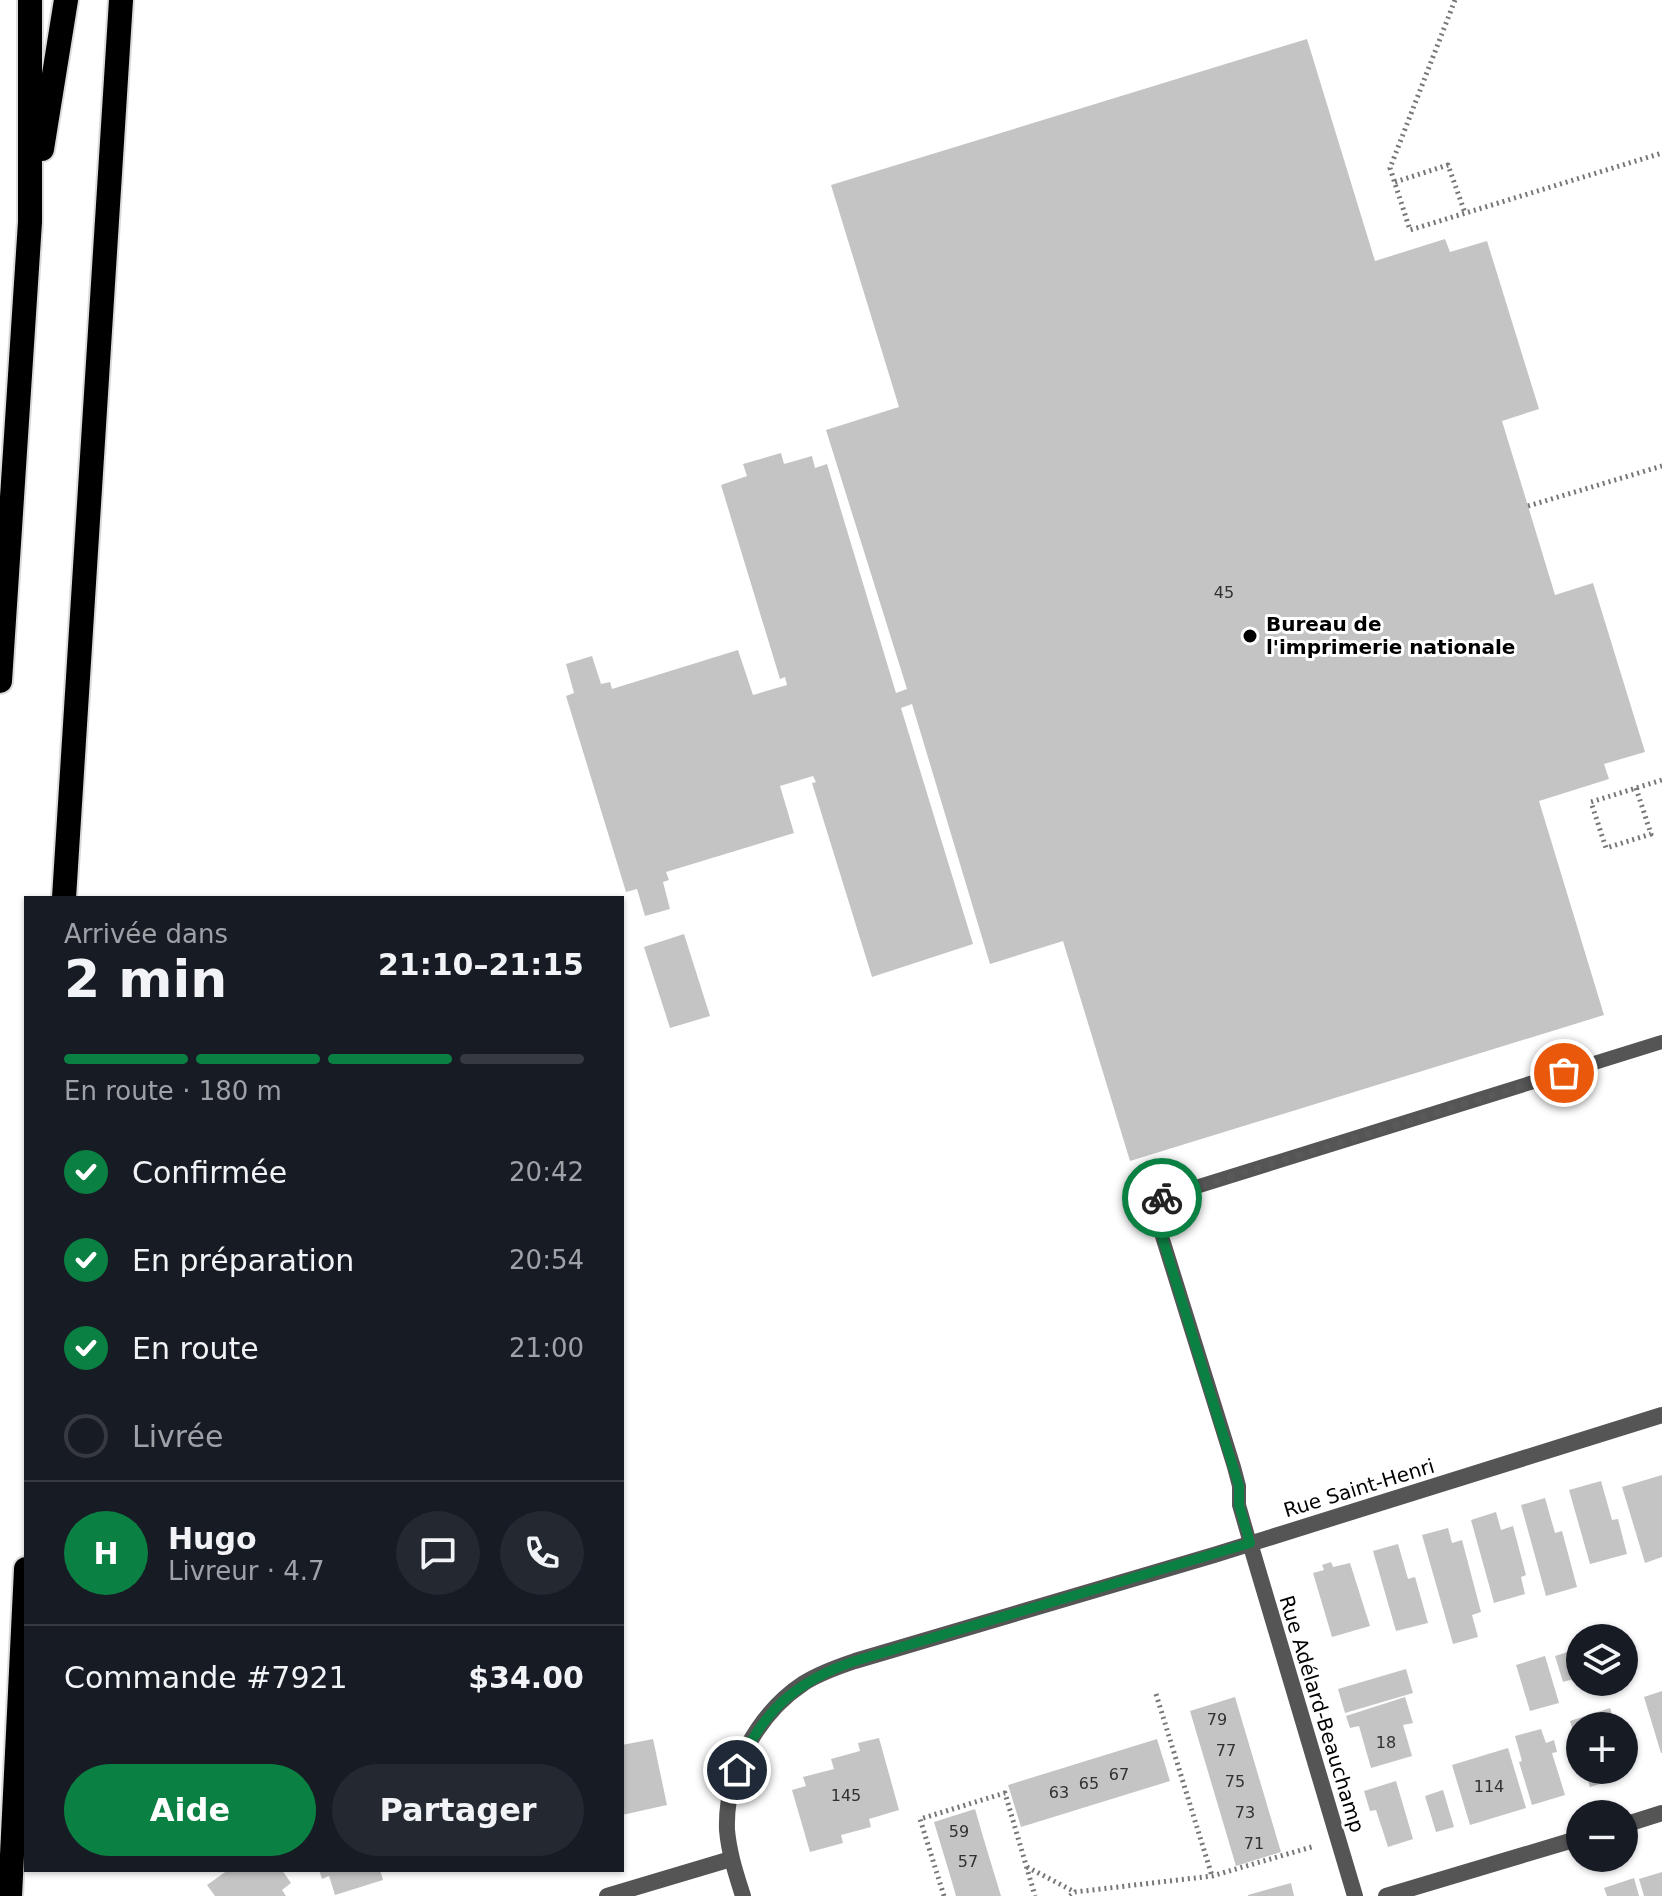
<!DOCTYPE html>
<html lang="fr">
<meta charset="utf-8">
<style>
:root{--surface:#171b24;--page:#242831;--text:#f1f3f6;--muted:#9ea1a6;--line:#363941;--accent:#0b8043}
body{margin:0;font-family:"DejaVu Sans",sans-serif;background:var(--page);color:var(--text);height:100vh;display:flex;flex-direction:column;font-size:30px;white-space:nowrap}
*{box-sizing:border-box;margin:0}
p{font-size:26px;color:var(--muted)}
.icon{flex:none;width:44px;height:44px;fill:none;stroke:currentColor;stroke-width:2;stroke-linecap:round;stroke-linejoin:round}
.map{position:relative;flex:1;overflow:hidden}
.sheet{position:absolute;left:24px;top:896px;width:600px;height:976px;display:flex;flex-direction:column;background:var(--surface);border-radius:0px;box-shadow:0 2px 6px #0004}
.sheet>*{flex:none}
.tools{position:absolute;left:1566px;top:1624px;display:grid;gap:16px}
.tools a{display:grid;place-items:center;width:72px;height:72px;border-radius:50%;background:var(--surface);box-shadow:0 2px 6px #0004;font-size:40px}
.pin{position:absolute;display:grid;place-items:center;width:68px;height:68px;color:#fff;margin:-34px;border:4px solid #fff;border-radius:50%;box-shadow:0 2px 8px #0007}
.courier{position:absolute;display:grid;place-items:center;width:80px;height:80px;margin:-40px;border:6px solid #0b8043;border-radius:50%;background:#fff;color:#222;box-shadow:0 2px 10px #0007}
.summary em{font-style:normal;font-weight:700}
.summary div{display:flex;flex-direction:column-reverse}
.summary{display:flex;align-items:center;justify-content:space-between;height:136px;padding:0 40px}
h1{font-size:52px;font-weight:700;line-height:60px}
.bar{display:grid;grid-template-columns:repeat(4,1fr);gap:12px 8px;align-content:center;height:96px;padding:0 40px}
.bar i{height:10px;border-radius:6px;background:var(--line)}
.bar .active{background:var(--accent)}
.bar p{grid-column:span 4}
.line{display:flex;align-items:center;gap:20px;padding:0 40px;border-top:2px solid var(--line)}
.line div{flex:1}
.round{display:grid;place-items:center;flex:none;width:84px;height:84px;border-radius:42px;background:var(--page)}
ol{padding:0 40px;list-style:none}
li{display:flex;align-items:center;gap:24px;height:88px}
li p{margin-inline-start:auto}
li .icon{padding:8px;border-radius:50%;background:var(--accent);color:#fff;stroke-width:4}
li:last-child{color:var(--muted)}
li i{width:44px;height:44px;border:4px solid var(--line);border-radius:50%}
.button{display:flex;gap:16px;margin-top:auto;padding:16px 40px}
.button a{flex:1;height:92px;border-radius:48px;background:var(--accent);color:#fff;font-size:32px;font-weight:700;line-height:92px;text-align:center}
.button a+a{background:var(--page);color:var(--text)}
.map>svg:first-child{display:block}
.building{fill:#c4c4c4}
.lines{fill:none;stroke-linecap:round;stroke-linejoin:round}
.motorway-casing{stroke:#dbdbdb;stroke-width:28}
.path{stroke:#777;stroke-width:5;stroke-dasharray:2 4;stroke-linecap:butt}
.service{stroke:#555;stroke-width:14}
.minor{stroke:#555;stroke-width:16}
.motorway{stroke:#000;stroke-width:24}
.done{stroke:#595959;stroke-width:8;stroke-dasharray:0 14.4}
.route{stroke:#0b8043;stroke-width:10}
.poi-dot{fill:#000;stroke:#fff;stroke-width:3}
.labels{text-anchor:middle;stroke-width:6;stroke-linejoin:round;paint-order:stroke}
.number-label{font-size:16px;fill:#313131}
.poi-label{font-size:20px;font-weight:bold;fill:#000;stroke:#fff;text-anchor:start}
.street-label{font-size:20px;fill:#000;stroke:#fff}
</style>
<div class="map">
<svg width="1662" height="1896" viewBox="0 0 1662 1896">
<rect width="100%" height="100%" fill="#fff"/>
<g class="building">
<polygon points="1307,39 1375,261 1445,239 1450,252 1487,241 1539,409 1502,421 1528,506 1555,595 1593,583 1645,752 1604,764 1609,779 1539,801 1604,1015 1130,1161 1063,941 990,964 912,704 901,708 973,944 872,977 812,783 816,782 813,776 780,786 794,833 666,872 669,880 663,882 670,909 645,916 637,889 626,892 566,696 574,693 566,664 592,656 601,684 610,682 612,689 738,650 753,695 787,685 785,677 780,679 721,485 747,476 743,464 781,453 784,464 812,456 815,468 827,464 896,693 907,689 826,430 899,407 831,185"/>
<polygon points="684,934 710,1016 670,1028 644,947"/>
<polygon points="1662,1475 1662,1557 1645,1563 1622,1487"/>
<polygon points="1601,1481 1612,1520 1618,1519 1627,1554 1590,1564 1569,1490"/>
<polygon points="1545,1498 1555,1533 1562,1531 1577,1587 1546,1596 1521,1505"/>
<polygon points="1496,1512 1501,1530 1513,1526 1526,1575 1521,1577 1525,1594 1494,1603 1471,1520"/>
<polygon points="1448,1528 1452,1543 1462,1540 1481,1612 1472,1615 1478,1637 1453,1644 1422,1535"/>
<polygon points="1398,1544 1408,1579 1415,1577 1428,1623 1396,1631 1373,1551"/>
<polygon points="1331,1562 1333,1567 1350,1563 1370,1626 1332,1637 1313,1573 1324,1570 1322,1565"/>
<polygon points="1580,1648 1580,1677 1563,1682 1555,1656"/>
<polygon points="1545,1656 1559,1703 1530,1711 1516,1665"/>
<polygon points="1406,1669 1413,1693 1345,1713 1338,1689"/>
<polygon points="1662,1691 1662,1753 1661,1753 1644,1697"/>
<polygon points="1235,1697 1281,1852 1236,1866 1190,1711"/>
<polygon points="1405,1697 1413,1723 1403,1725 1412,1756 1371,1768 1359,1726 1350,1728 1346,1716"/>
<polygon points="1610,1708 1616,1726 1580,1726 1579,1751 1570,1721"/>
<polygon points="1541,1729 1546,1743 1554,1740 1557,1752 1552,1753 1565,1795 1532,1805 1519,1762 1522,1761 1515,1736"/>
<polygon points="879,1738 899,1810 869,1819 871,1827 841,1835 843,1843 810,1852 792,1790 806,1786 803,1777 834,1769 831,1759 860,1751 858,1743"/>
<polygon points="653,1739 667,1805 622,1815 622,1745"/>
<polygon points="1157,1739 1170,1781 1021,1827 1008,1785"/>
<polygon points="1508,1748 1526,1808 1470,1825 1452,1765"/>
<polygon points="1585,1770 1617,1770 1620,1778 1590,1787"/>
<polygon points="1396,1781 1413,1839 1388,1847 1376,1810 1370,1811 1364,1791"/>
<polygon points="1443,1790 1454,1827 1436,1832 1425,1796"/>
<polygon points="975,1809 984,1840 1001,1896 956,1896 952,1882 934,1822"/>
<polygon points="228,1870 282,1870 291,1883 282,1890 286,1896 215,1896 207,1885"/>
<polygon points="319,1870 380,1870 383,1880 335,1895 329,1876 322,1879"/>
<polygon points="1662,1872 1662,1896 1644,1896 1639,1879"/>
<polygon points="1634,1878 1639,1896 1607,1896 1604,1888"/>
<polygon points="1291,1883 1294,1896 1248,1896 1248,1895"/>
</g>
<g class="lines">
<g class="motorway-casing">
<g id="motorway">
<polyline points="42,149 66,0"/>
<polyline points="0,681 30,222 30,0"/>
<polyline points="64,898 121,0"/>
<polyline points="10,1896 26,1569"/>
</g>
</g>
<g class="path">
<polyline points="1455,0 1390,168 1410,230 1662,153"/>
<polyline points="1395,182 1448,165 1465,213"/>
<polyline points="1528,506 1662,466"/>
<polyline points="1636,788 1651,834 1606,848 1591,802 1662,780"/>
<polyline points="1156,1694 1212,1876"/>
<polyline points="1027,1867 1075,1892"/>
<polyline points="944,1896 920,1819 1005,1793 1035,1896"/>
<polyline points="1070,1896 1075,1892 1212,1876 1315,1846"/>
</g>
<polyline class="service" points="1250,1543 1239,1505 1239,1486 1234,1467 1151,1201 1662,1042"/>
<g class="minor">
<polyline points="1250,1543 1355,1896"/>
<polyline points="1624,1825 1662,1813"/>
<polyline points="607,1896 731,1859"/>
<path d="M743,1896C736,1874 729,1853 727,1830C725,1773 757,1714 804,1683C820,1673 837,1667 855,1661L1214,1555L1662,1415"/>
<polyline points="1386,1896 1580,1838"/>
</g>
<use href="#motorway" class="motorway"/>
</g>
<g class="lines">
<polyline class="done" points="1162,1198 1564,1073"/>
<path class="route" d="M737,1770C761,1712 796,1681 855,1661L1250,1543L1239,1505V1486L1151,1201L1162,1198"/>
</g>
<circle class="poi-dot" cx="1250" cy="636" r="8"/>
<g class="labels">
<g class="number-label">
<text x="1224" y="598">45</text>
<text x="1217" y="1725">79</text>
<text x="1386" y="1748">18</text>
<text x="1226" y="1756">77</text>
<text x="1119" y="1780">67</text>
<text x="1235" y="1787">75</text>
<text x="1089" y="1789">65</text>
<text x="1489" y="1792">114</text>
<text x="1059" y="1798">63</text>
<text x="846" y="1801">145</text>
<text x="1245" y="1818">73</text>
<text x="959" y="1837">59</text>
<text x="1254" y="1849">71</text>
<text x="968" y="1867">57</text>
</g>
<g class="poi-label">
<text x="1266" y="631">Bureau de<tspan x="1266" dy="23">l'imprimerie nationale</tspan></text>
</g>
<g class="street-label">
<text transform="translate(1359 1488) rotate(-17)" y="7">Rue Saint-Henri</text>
<text transform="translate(1322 1714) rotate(73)" y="7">Rue Adélard-Beauchamp</text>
</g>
</g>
</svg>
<div class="tools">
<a><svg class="icon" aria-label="layers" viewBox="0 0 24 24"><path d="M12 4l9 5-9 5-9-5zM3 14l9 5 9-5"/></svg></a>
<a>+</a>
<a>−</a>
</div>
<div class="pin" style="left:1564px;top:1073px;background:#ea580c"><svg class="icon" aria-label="bag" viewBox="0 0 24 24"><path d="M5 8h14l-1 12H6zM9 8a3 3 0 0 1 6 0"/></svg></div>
<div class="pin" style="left:737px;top:1770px;background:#1f2937"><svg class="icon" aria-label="home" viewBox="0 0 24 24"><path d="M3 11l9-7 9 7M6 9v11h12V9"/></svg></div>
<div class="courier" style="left:1162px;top:1198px"><svg class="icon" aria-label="bike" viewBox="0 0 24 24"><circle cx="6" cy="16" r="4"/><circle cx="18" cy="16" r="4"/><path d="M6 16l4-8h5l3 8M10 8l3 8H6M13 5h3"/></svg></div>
<section class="sheet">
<div class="summary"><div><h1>2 min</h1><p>Arrivée dans</p></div><em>21:10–21:15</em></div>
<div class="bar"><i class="active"></i><i class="active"></i><i class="active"></i><i></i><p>En route · 180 m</p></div>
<ol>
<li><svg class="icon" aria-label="check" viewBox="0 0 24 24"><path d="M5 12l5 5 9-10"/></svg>Confirmée<p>20:42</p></li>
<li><svg class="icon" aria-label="check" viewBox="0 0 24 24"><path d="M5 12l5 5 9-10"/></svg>En préparation<p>20:54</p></li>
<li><svg class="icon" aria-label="check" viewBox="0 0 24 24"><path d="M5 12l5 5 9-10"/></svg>En route<p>21:00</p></li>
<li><i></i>Livrée</li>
</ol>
<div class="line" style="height:144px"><b class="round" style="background:var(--accent);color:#fff">H</b><div><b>Hugo</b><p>Livreur · 4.7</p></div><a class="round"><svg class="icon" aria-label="chat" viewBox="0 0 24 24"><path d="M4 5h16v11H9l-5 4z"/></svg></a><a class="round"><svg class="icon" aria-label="phone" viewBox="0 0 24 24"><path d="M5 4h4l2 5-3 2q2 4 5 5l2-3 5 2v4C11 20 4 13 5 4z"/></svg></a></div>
<div class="line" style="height:104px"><div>Commande #7921</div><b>$34.00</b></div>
<div class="button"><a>Aide</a><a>Partager</a></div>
</section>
</div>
